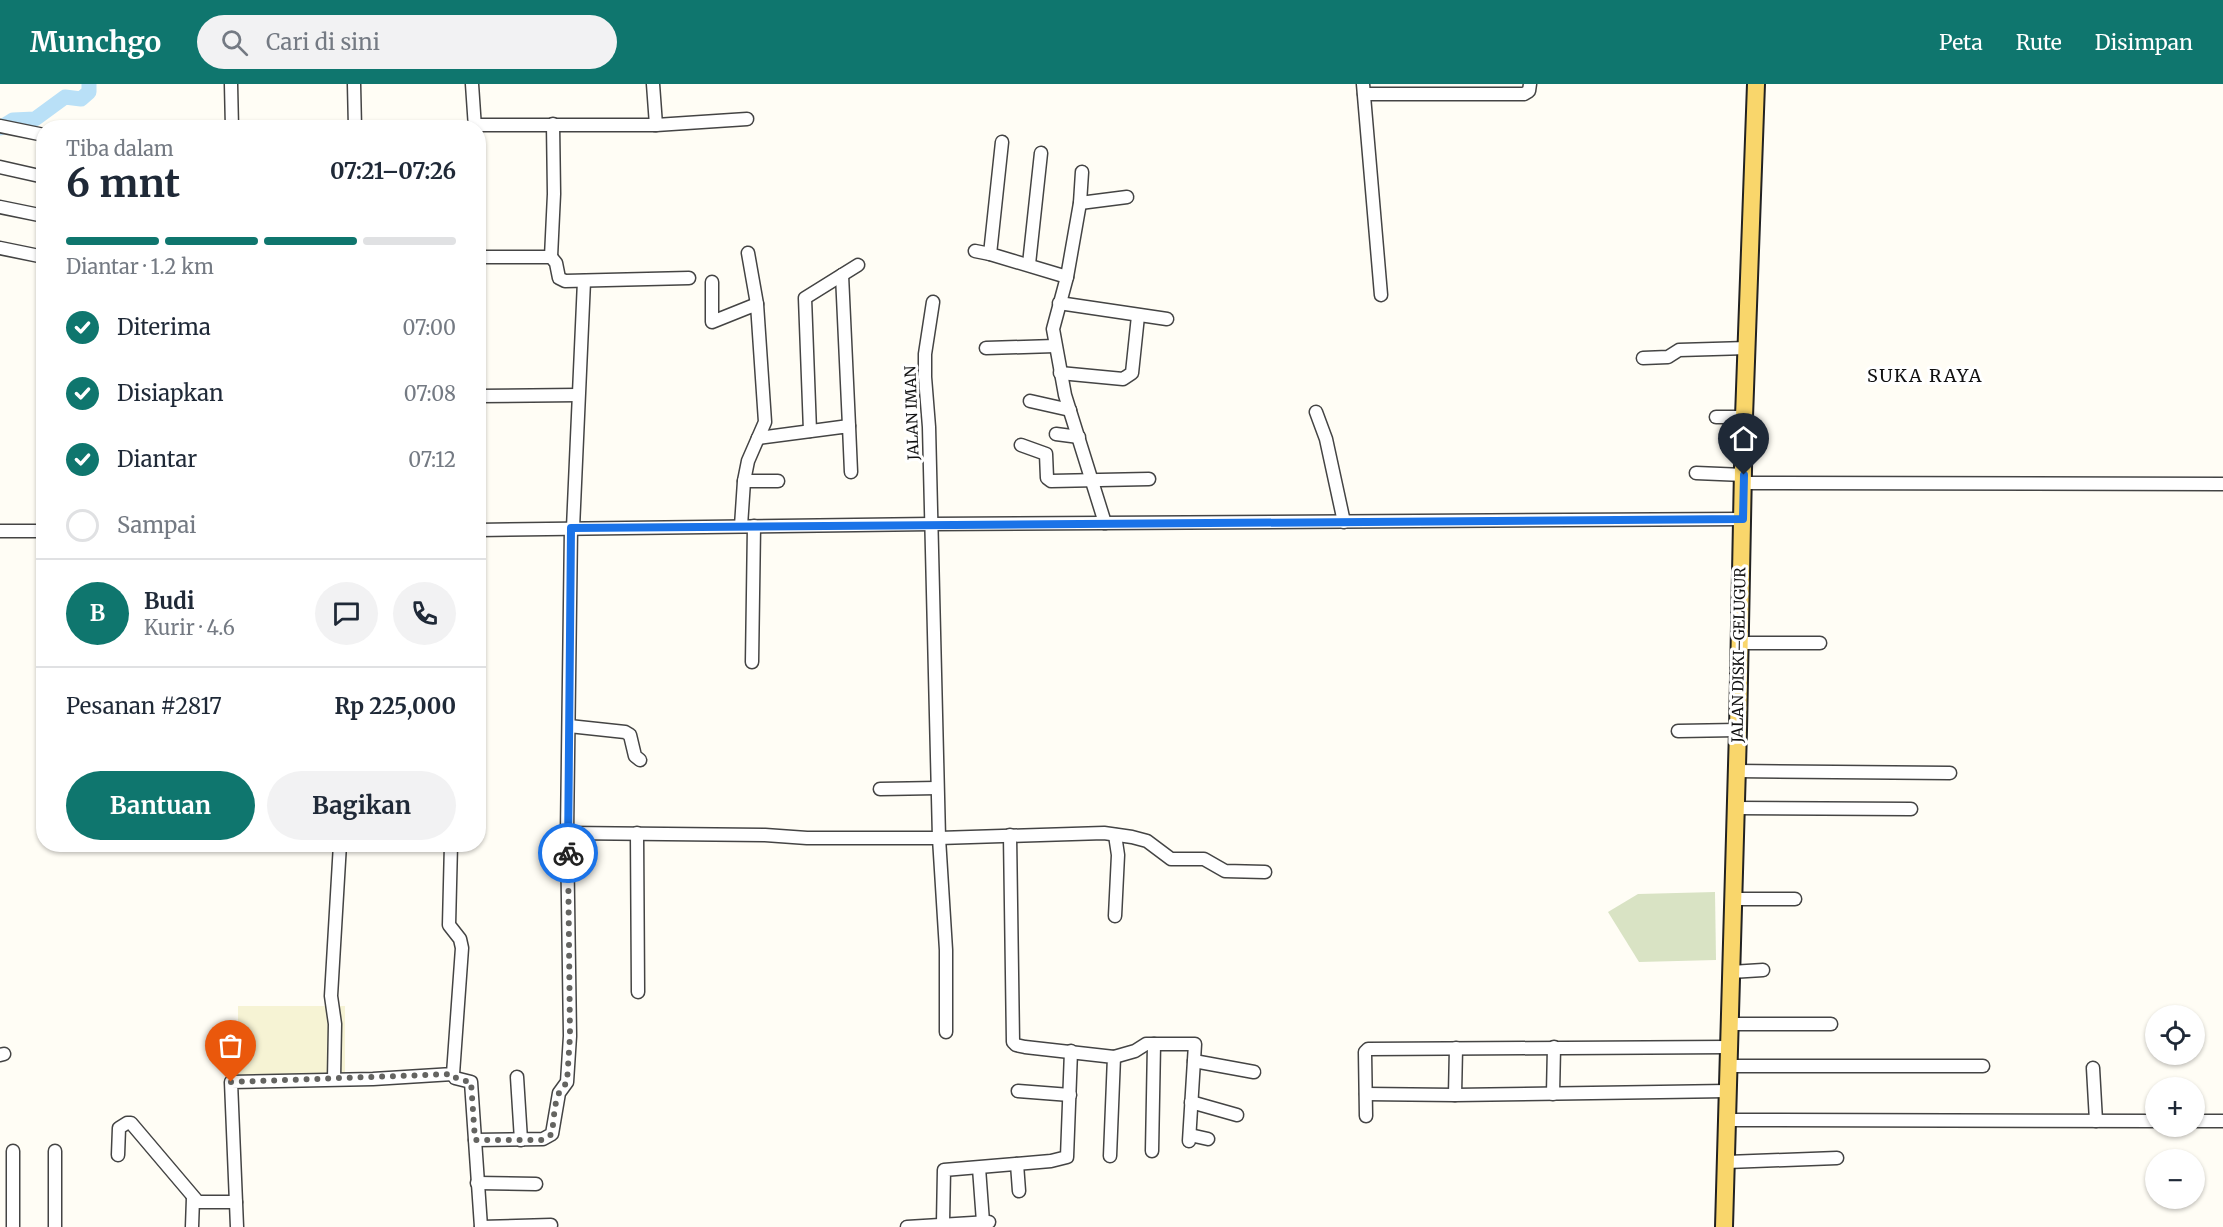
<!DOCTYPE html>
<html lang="id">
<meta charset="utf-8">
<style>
:root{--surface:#fff;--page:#f2f2f3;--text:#1f2937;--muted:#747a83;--line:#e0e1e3;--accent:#0f766e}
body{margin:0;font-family:Merriweather,serif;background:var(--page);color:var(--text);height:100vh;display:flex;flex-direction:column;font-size:22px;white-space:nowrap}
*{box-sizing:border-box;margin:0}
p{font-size:20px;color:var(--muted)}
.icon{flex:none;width:33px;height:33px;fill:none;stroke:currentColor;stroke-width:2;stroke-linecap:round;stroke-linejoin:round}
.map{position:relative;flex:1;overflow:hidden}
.drawer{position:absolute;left:36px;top:36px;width:450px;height:732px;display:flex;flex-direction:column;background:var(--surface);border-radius:24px;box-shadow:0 2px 4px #0004}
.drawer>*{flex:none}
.tools{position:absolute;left:2145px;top:921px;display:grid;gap:12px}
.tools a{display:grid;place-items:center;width:60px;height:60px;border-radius:50%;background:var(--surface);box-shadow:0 2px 4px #0004;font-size:30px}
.pin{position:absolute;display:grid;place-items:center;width:51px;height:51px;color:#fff;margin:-62px -26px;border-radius:50% 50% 50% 0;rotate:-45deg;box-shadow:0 0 6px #0007}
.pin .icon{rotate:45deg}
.courier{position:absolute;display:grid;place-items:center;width:60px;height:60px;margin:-30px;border:4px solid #1a73e8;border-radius:50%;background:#fff;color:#222;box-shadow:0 2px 8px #0007}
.summary em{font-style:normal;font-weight:700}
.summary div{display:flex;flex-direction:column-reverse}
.summary{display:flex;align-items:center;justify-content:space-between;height:102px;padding:0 30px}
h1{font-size:39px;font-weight:700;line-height:45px}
.bar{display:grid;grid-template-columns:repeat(4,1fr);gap:9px 6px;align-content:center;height:72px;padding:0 30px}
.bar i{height:8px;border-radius:4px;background:var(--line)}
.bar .on{background:var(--accent)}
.bar p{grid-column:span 4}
.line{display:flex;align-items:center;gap:15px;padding:0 30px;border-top:2px solid var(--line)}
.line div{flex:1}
.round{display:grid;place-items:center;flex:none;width:63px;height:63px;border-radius:32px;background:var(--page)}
ol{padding:0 30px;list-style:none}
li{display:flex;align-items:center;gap:18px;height:66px}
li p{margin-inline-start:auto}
li .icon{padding:6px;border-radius:50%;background:var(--accent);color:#fff;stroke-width:4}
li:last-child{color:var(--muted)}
li i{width:33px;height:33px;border:3px solid var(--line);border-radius:50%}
.action{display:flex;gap:12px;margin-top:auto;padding:12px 30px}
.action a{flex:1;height:69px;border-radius:36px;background:var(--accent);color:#fff;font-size:24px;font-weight:700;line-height:69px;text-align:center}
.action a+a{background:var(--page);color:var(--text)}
header{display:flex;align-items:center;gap:36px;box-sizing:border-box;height:84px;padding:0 30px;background:var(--accent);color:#fff}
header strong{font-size:28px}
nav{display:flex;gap:33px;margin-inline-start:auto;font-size:21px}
.search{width:420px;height:54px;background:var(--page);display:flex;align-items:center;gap:15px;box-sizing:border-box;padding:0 21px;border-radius:33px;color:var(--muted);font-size:22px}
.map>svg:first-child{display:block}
.farmland{fill:#f6f3d4}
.cemetery{fill:#d9e3c4}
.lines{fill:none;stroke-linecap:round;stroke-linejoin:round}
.river{stroke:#b9e0f7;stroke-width:15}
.minor-casing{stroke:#444;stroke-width:15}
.major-casing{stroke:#222;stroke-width:20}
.minor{stroke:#fff;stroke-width:12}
.major{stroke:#f9d66b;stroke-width:16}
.done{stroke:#646461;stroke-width:6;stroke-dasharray:0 10.8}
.route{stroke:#1a73e8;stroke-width:8}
.labels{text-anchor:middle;stroke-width:6;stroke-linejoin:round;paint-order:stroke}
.street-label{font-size:15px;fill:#111;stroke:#fff}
.quarter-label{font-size:18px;letter-spacing:1.5px;fill:#111;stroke:#fff}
</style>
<header>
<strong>Munchgo</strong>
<div class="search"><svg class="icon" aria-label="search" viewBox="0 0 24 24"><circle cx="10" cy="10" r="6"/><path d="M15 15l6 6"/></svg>Cari di sini</div>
<nav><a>Peta</a><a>Rute</a><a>Disimpan</a></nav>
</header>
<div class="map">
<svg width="2223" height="1143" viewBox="0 0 2223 1143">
<rect width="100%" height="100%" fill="#fffdf5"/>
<rect class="farmland" x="238" y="922" width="107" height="70"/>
<polygon class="cemetery" points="1715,808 1716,876 1639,878 1608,828 1638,810"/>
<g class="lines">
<polyline class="river" points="0,44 13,36 35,35 65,13 81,15 89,8 89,0"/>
<g class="minor-casing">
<g id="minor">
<polyline points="231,0 232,44"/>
<polyline points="354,0 355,44"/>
<polyline points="472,0 475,44"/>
<polyline points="1363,0 1381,211"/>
<polyline points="1364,10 1524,10 1529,7 1530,0"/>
<polyline points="475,41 656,41 653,0"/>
<polyline points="656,41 747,35"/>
<polyline points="0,42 44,51"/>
<polyline points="1002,58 990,170 1067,193"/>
<polyline points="0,83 44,93"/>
<polyline points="1082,88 1080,119 1067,193 1053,245 1065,311 1105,439"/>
<polyline points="1080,119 1127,113"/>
<polyline points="0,123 44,132"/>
<polyline points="0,164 44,173"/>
<polyline points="975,167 990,170"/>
<polyline points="748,169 757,220"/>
<polyline points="478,173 551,173 556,179 559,194 565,197 689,194"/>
<polyline points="551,173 554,110 553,40"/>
<polyline points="1029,180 1041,69"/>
<polyline points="842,191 849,342"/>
<polyline points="712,198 712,238 757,220 765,338 748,377 744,397 741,442"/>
<polyline points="933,218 925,270 925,293 929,343 939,754 946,866 946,948"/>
<polyline points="1059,219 1167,235"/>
<polyline points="986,264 1055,262"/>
<polyline points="1643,274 1668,273 1679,266 1747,264"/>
<polyline points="1060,289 1123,295 1132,289 1138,232"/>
<polyline points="478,312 578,311"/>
<polyline points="1030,317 1070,326"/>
<polyline points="1316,328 1326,355 1344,438"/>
<polyline points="1716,333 1744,333"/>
<polyline points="810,347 805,214 858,181"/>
<polyline points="1056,350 1079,353"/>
<polyline points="758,354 849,342 851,388"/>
<polyline points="1021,361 1046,370 1047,394 1051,397 1149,395"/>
<polyline points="1696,389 1744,391"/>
<polyline points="744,397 778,397"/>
<polyline points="1743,399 2223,400"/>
<polyline points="573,444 584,197"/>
<polyline points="478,446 931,440 1743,435"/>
<polyline points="0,447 44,447"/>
<polyline points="1739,559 1820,559"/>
<polyline points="752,578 754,442"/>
<polyline points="569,642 625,648 630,651 635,672 640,676"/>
<polyline points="1678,647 1738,646"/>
<polyline points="1737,687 1950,689"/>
<polyline points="880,705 937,704"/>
<polyline points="1735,724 1911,725"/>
<polyline points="567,749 765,751 807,754 939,754 1104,749 1132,753 1147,757 1171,775 1204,775 1225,787 1265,788"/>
<polyline points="637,749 638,908"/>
<polyline points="1010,751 1013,958 1016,961 1025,963 1114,973 1110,1072"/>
<polyline points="1733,815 1795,815"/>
<polyline points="1115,832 1118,771 1115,751"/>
<polyline points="1731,888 1763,886"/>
<polyline points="1729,940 1831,940"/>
<polyline points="0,971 4,970"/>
<polyline points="1114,973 1135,967 1146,960 1195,960 1189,1057"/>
<polyline points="1194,977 1254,988"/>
<polyline points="1728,982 1983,982"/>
<polyline points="2093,984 2096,1037"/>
<polyline points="453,990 455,994 471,998 481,1143"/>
<polyline points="517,993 521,1056"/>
<polyline points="334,995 335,940 331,912 340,760"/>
<polyline points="1018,1007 1070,1011"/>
<polyline points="1366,1010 1455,1011 1728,1007"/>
<polyline points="1553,1010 1554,963"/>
<polyline points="1455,1011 1456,964"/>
<polyline points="1191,1018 1237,1031"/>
<polyline points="1366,1032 1365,968 1368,965 1729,963"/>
<polyline points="1727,1036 2156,1037"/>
<polyline points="2194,1037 2223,1037"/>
<polyline points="1190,1051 1208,1055"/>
<polyline points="475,1056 543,1055 552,1050 559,1009 567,998 570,952 567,749 571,444"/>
<polyline points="13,1067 13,1143"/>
<polyline points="55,1067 55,1143"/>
<polyline points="1152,1067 1154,960"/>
<polyline points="118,1071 119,1044 127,1039 131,1039 198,1118 236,1118"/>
<polyline points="1727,1078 1837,1074"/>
<polyline points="1017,1080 1019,1107"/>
<polyline points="979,1084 983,1138"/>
<polyline points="477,1099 536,1100"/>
<polyline points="943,1139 944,1086 1051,1077 1067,1073 1071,967"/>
<polyline points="192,1143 193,1114"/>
<polyline points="237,1143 231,998 373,995 453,990 462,864 460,855 449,841 451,760"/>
<polyline points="481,1143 551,1141"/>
<polyline points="907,1143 989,1138"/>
</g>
</g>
<g class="major-casing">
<polyline id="major" points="1724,1143 1738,646 1744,333 1756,0"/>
</g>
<use href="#minor" class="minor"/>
<use href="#major" class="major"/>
</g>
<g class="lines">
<polyline class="done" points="231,998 453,990 457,995 471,998 475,1056 543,1056 552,1050 555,1022 559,1009 567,998 570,952 568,769"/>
<polyline class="route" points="568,769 571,444 1743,435 1744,391"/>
</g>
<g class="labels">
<g class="street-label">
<text transform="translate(912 329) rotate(-92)" y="5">JALAN IMAN</text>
<text transform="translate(1739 571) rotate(-89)" y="5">JALAN DISKI–GELUGUR</text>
</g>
<g class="quarter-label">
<text x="1925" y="298">SUKA RAYA</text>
</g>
</g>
</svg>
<div class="tools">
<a><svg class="icon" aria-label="locate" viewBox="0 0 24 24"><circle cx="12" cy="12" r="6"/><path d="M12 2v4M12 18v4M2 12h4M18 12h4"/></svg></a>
<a>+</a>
<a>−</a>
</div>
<div class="pin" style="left:231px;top:998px;background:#ea580c"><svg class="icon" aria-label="bag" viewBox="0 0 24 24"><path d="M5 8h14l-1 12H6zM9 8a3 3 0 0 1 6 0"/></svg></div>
<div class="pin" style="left:1744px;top:391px;background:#1f2937"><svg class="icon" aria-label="home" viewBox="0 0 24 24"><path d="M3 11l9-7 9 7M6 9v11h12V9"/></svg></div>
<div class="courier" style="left:568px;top:769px"><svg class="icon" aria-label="bike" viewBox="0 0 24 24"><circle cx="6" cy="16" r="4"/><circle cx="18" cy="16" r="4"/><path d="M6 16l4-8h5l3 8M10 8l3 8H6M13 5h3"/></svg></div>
<section class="drawer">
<div class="summary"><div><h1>6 mnt</h1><p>Tiba dalam</p></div><em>07:21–07:26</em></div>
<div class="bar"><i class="on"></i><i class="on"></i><i class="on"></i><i></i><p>Diantar · 1.2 km</p></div>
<ol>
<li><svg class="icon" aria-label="check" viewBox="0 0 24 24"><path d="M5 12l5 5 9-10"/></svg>Diterima<p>07:00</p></li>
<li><svg class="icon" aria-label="check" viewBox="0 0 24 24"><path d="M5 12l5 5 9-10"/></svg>Disiapkan<p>07:08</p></li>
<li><svg class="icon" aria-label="check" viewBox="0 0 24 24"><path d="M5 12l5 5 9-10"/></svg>Diantar<p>07:12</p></li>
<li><i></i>Sampai</li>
</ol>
<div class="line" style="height:108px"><b class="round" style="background:var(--accent);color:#fff">B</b><div><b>Budi</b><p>Kurir · 4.6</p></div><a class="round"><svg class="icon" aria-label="chat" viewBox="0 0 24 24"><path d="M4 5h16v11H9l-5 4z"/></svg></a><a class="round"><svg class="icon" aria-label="phone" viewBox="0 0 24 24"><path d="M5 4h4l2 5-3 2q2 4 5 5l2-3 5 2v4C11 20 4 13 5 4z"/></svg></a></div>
<div class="line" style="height:78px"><div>Pesanan #2817</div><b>Rp 225,000</b></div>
<div class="action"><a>Bantuan</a><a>Bagikan</a></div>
</section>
</div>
